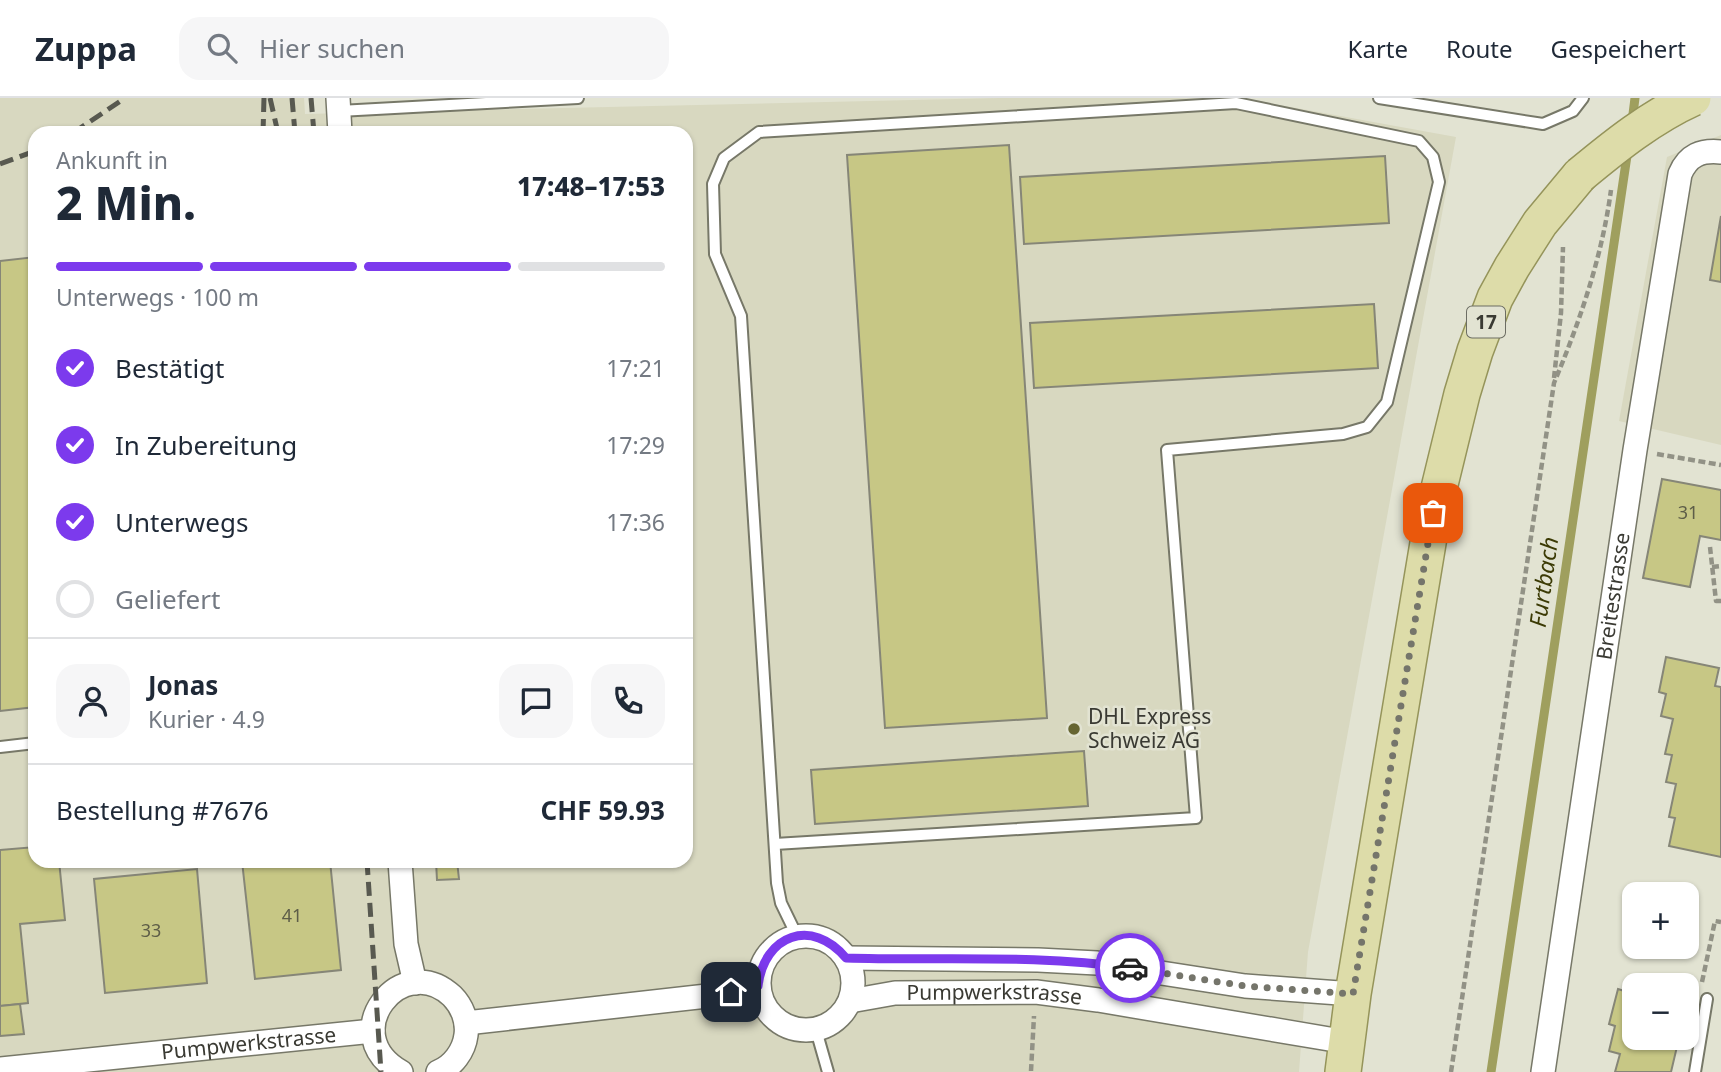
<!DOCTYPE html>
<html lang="de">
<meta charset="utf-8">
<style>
:root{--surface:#fff;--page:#f6f6f7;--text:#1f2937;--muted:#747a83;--line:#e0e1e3;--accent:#7c3aed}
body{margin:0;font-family:"Noto Sans",sans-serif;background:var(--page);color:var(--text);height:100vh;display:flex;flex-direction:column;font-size:26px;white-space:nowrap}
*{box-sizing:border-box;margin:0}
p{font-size:23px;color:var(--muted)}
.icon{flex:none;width:38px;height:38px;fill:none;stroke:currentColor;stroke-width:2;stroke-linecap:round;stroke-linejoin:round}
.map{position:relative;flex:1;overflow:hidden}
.panel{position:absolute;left:28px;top:28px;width:665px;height:742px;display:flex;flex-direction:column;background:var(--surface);border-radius:21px;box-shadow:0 2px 5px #0004}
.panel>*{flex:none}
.fabs{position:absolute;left:1622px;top:784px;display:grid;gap:14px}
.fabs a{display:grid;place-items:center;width:77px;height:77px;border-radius:14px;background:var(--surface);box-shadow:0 2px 5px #0004;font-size:35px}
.pin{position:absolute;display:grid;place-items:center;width:60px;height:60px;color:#fff;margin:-30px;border-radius:14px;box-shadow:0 4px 10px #0006}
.courier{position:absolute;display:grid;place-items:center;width:70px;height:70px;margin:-35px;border:5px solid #7c3aed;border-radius:50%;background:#fff;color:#222;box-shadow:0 2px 9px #0007}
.summary em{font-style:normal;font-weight:800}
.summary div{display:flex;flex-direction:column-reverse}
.summary{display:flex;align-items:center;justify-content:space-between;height:119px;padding:0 28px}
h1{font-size:46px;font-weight:800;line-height:52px}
.bar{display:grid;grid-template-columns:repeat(4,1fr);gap:10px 7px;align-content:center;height:84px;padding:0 28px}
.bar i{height:9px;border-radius:5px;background:var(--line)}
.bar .on{background:var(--accent)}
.bar p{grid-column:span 4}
.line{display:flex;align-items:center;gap:18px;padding:0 28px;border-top:2px solid var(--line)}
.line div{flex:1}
.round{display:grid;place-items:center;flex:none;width:74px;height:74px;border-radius:21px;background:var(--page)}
ol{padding:0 28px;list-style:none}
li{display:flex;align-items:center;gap:21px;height:77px}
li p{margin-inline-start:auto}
li .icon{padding:7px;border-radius:50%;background:var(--accent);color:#fff;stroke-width:4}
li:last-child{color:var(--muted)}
li i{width:38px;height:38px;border:4px solid var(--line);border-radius:50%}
header{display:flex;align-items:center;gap:42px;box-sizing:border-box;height:98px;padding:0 35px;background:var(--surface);border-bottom:2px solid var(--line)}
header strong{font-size:33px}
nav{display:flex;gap:38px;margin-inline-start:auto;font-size:24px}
.search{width:490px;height:63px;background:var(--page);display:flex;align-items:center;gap:18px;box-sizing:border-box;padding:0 24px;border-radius:21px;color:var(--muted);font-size:26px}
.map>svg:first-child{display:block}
.built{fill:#d8d8c0;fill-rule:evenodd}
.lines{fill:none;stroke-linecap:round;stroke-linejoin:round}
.stream{stroke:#9f9f5e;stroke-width:9}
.building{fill:#c7c785;stroke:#868677;stroke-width:2}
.lane-casing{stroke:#777868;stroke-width:14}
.street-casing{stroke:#777868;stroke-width:26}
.primary-casing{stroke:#95945a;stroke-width:38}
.path{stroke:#929286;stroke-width:4.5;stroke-dasharray:7 3.5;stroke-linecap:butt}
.lane{stroke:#fff;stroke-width:10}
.street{stroke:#fff;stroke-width:23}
.primary{stroke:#dddca9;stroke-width:35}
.rail{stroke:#585950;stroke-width:5;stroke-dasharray:14 7;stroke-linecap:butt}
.primary-bridge-casing{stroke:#95945a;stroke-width:38;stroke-linecap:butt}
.primary-bridge{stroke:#dddca9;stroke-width:35}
.done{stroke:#75756b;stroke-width:7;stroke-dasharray:0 12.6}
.route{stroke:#7c3aed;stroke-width:9}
.poi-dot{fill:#666532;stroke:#e2e3d2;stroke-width:2.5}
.labels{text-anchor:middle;stroke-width:5;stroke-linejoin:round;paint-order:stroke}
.number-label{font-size:18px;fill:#5d5d48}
.shield{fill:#e2e3d2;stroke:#6c6d63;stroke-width:2}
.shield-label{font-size:19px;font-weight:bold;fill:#3a3a33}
.street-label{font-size:21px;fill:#3a3a33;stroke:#e2e3d2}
.poi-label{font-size:21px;fill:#3a3a33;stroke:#e2e3d2;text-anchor:start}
.water-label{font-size:23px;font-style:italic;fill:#3b3a04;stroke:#e2e3d2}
</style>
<header>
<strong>Zuppa</strong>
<div class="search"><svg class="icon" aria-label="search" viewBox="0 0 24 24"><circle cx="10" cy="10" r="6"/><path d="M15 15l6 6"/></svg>Hier suchen</div>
<nav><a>Karte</a><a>Route</a><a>Gespeichert</a></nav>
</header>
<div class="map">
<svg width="1721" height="974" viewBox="0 0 1721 974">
<rect width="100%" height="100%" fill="#e2e3d2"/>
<g class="built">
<path d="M0,0H304L305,16L999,0H1241L1456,39L1308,854L1299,974H0ZM35,35H686V763H35Z"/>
<polygon points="1721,37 1721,347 1619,323 1667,59"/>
</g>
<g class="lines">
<g class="stream">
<polyline points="1632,24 1635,0"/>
<polyline points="1491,974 1628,51"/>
</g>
</g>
<g class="building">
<polygon points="1009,47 1047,620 885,630 847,57"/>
<polygon points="1385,58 1389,125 1024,146 1020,79"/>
<polygon points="1721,118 1721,184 1710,182"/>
<polygon points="35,159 35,609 0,613 0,163"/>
<polygon points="1374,206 1378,270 1034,290 1030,225"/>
<polygon points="1662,381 1721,392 1721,442 1700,438 1690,489 1643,480"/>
<polygon points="1666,559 1719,570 1715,588 1721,589 1721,759 1669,748 1675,720 1669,719 1676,686 1666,684 1672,657 1665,656 1673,621 1661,618 1666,596 1659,594"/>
<polygon points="1084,653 1088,708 815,726 811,672"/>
<polygon points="35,749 35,763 59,763 65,822 20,826 28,905 0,908 0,752"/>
<polygon points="242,763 330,763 341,872 255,881"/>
<polygon points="436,763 457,763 459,781 437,782"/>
<polygon points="197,771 207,885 105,895 94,781"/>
<polygon points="1618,891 1634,896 1634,940 1679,940 1671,974 1615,974 1620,956 1609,953 1615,928 1609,926"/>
<polygon points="20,906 24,936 0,938 0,908"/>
</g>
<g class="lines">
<g class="lane-casing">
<g id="lane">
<polyline points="1379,0 1543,26 1573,13 1583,0"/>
<polyline points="339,13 578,0"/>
<polyline points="0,649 35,645"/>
<polyline points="775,746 1196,720 1167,352 1343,336 1367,329 1387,304 1439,84 1433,59 1419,43 1236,5 759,34 724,60 713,86 715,156 741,218 777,785 781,805 797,838"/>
<polyline points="816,932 828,974"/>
<polyline points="1695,974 1707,901"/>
</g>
</g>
<g class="street-casing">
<g id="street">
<polyline points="338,0 340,35"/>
<polyline points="400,763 406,846 415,885"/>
<circle cx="806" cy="885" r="47"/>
<polyline points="846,860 1038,862 1097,865 1245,888 1353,896"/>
<path id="s1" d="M850,903L895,895L1036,894L1098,902L1347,944"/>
<polyline points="466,925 716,897 758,889"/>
<path id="s2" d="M0,971L373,933"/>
<path d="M401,974C334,936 402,851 452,898C462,908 468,923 466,937C464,953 453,968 438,974"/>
<path id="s3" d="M1543,974L1635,352L1680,76C1688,57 1701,52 1721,54"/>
</g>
</g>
<g class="primary-casing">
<polyline id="primary" points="1343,974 1353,896 1433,415 1462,296 1475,253 1495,200 1512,169 1540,125 1580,77"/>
</g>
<g class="path">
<polyline points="1554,280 1561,215 1563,149"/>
<polyline points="1657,356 1721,367"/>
<polyline points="1710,449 1716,503 1721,503"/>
<polyline points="1712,469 1721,468"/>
<polyline points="1702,884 1715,823 1721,824"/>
<polyline points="1031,973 1034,918"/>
<path d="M1451,974L1554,285C1580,223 1602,159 1611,92"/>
</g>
<use href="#lane" class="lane"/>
<use href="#street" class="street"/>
<use href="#primary" class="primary"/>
<g class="rail">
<polyline points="270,0 278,35"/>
<polyline points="292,0 295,35"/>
<polyline points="311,0 314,35"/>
<polyline points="73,35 125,0"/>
<polyline points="263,35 264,0"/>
<polyline points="0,66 35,53"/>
<polyline points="367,763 381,974"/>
</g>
<g class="primary-bridge-casing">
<path id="primary-bridge" d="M1580,77C1615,48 1651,19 1693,0"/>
</g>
<use href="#primary-bridge" class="primary-bridge"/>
</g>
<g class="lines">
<polyline class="done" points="1130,870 1245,888 1353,896 1433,415"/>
<path class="route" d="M731,894L758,888C764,837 812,819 846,860C940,863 1036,856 1130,870"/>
</g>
<circle class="poi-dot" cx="1074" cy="631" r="7"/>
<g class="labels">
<g class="number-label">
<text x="1688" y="421">31</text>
<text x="292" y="824">41</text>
<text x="151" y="839">33</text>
</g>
<rect class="shield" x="1467" y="208.5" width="38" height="31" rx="5"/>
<g class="shield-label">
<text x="1486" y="231">17</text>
</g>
<g class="street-label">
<text dy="7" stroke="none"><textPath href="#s3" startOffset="481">Breitestrasse</textPath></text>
<text dy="7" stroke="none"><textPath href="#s1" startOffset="145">Pumpwerkstrasse</textPath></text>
<text dy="7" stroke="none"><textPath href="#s2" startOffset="250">Pumpwerkstrasse</textPath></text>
</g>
<g class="poi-label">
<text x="1088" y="626">DHL Express<tspan x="1088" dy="24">Schweiz AG</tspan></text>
</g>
<g class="water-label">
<text transform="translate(1544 484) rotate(-82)" y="8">Furtbach</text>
</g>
</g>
</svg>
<div class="fabs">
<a>+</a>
<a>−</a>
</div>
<div class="pin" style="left:1433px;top:415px;background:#ea580c"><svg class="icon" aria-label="bag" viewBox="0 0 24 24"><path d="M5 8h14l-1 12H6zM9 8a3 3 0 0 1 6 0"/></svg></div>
<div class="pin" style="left:731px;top:894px;background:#1f2937"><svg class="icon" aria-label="home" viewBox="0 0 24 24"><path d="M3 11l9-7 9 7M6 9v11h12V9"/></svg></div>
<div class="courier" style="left:1130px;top:870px"><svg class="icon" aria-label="car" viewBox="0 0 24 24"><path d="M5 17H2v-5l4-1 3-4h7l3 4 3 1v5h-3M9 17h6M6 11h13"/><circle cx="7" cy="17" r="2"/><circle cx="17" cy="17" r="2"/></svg></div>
<section class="panel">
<div class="summary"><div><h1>2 Min.</h1><p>Ankunft in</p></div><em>17:48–17:53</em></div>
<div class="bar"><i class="on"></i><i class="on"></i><i class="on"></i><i></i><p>Unterwegs · 100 m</p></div>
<ol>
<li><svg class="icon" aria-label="check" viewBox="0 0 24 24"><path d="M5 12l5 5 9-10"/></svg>Bestätigt<p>17:21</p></li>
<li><svg class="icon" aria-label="check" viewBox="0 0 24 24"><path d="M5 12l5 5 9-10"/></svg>In Zubereitung<p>17:29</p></li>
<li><svg class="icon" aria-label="check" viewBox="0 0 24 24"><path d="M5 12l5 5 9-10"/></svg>Unterwegs<p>17:36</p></li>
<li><i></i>Geliefert</li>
</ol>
<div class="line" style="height:126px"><a class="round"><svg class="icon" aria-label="person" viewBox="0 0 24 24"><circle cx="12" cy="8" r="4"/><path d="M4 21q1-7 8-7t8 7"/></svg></a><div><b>Jonas</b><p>Kurier · 4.9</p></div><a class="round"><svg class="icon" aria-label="chat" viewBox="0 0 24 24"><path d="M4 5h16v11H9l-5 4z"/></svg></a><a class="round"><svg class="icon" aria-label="phone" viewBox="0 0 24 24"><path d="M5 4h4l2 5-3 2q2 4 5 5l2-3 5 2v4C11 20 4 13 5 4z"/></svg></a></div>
<div class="line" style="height:91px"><div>Bestellung #7676</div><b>CHF 59.93</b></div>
</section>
</div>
